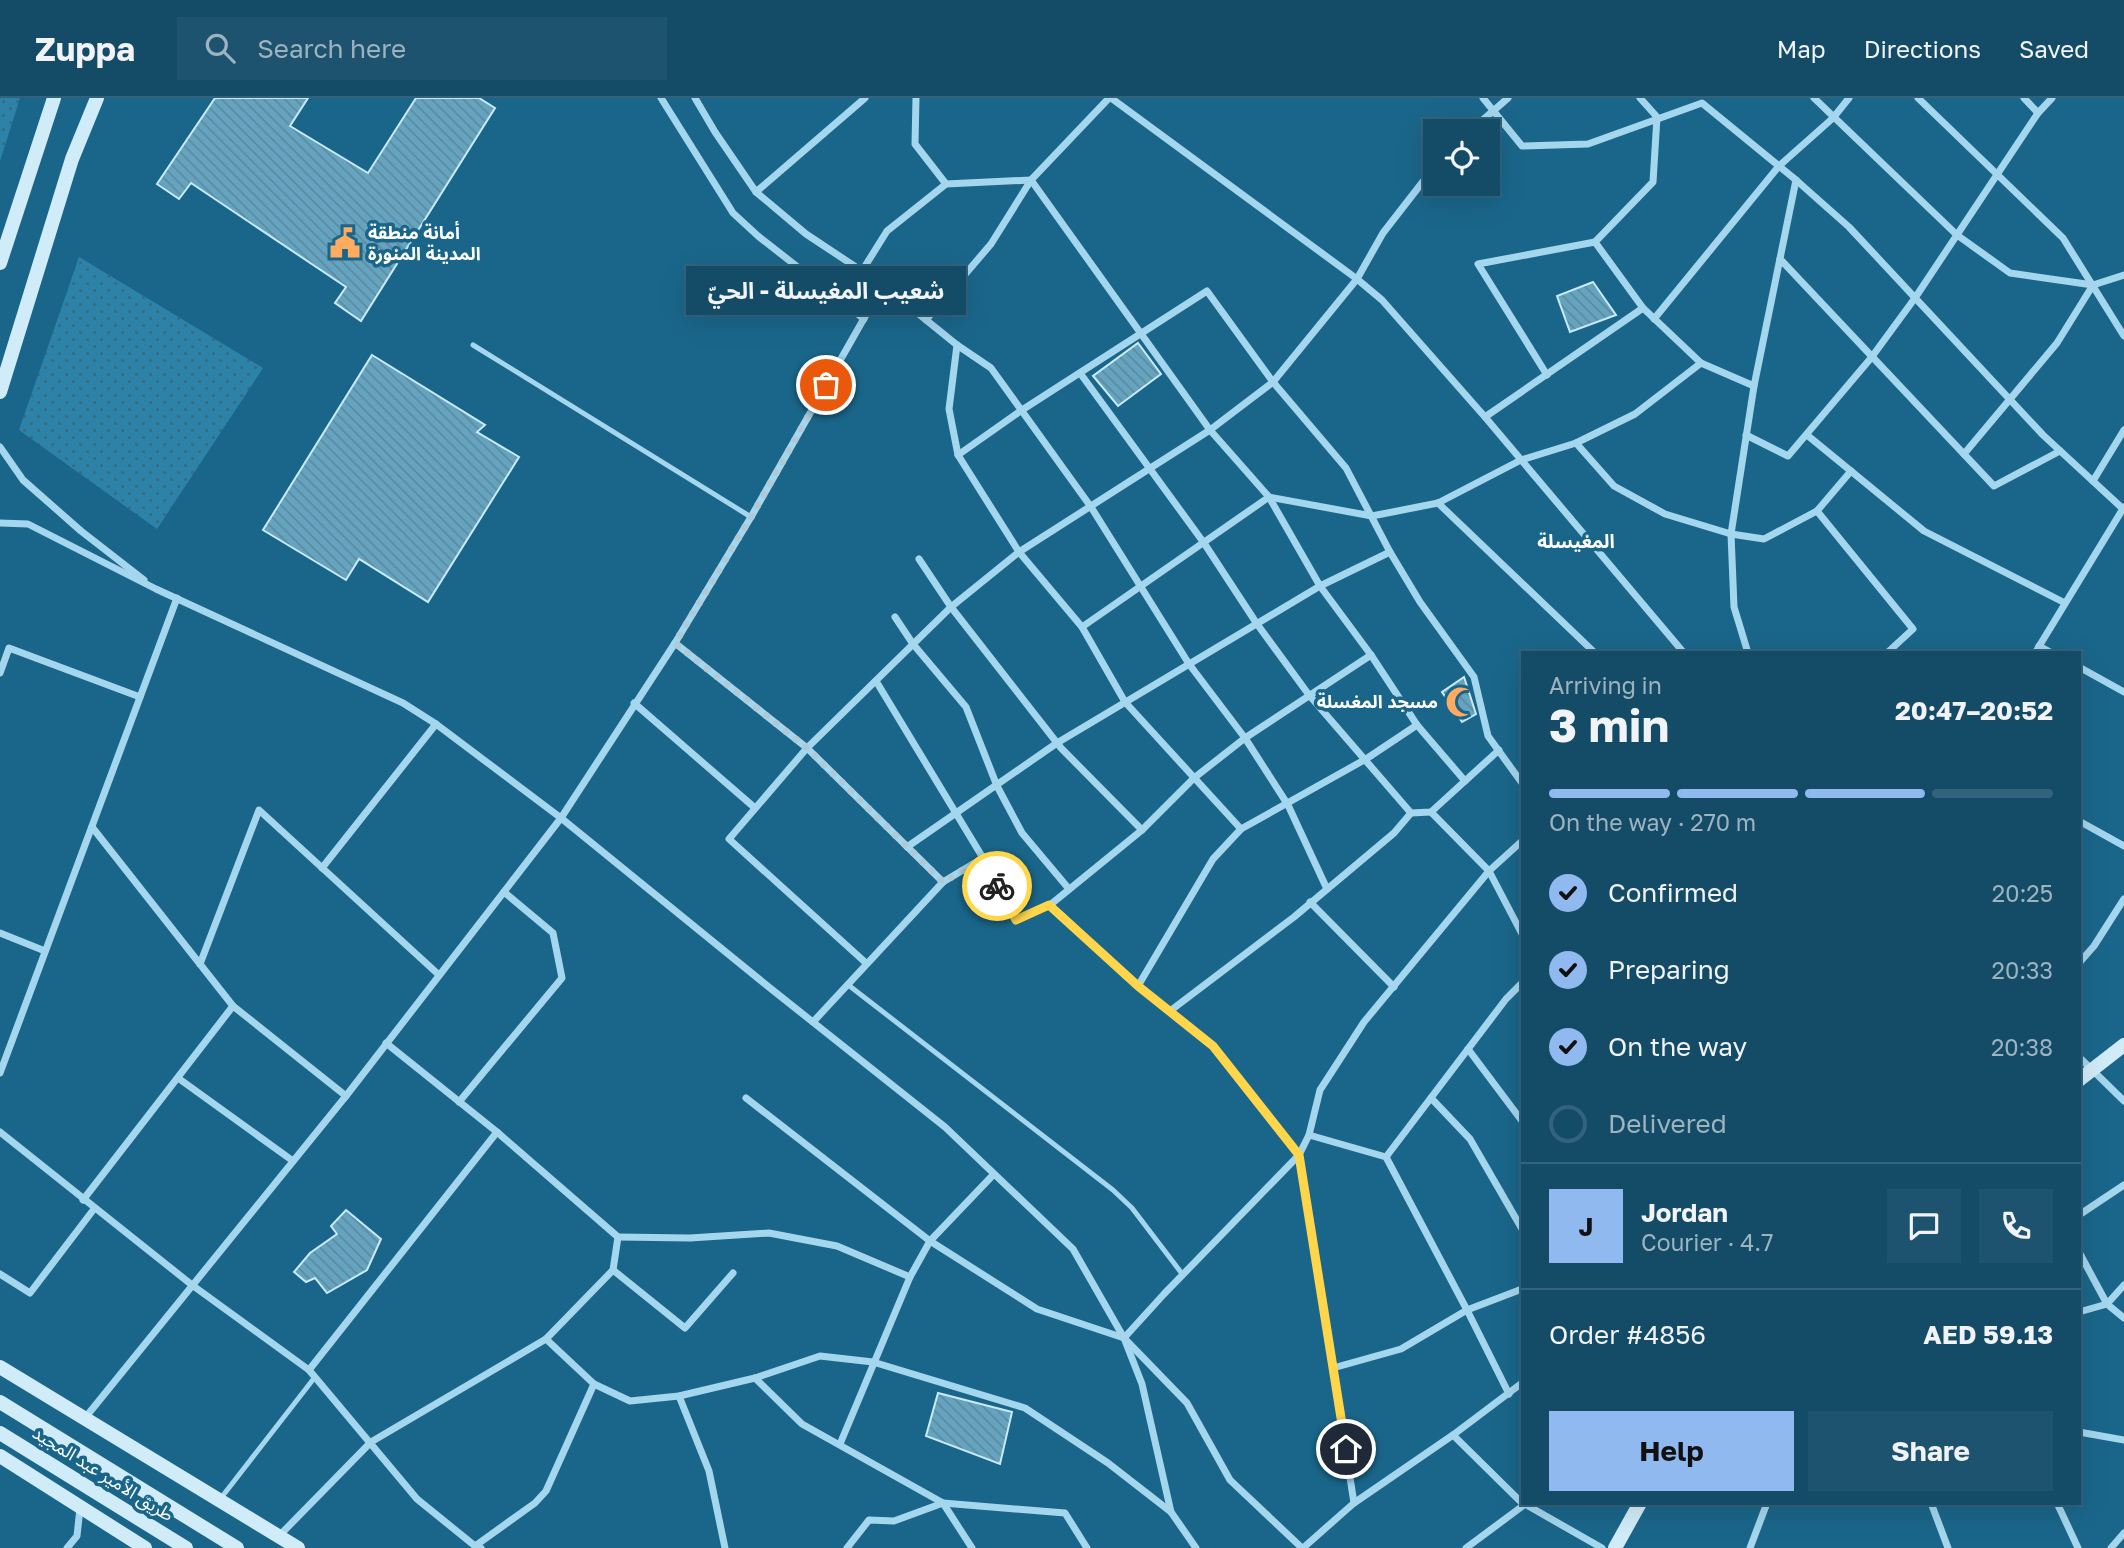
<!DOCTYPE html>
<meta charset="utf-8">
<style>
:root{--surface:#144c68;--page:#1d536e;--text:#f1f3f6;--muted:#9db4c0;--line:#33637c;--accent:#90b9f0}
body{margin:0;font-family:"Golos Text","Noto Sans Arabic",sans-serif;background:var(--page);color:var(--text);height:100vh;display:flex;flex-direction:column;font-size:26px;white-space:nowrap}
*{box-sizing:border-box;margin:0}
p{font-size:23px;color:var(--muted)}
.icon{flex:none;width:38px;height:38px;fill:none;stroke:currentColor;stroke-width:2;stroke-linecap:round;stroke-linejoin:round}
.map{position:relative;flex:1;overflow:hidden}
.panel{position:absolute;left:1521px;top:553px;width:560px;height:854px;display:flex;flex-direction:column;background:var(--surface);border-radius:0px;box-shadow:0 7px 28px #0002,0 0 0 2px var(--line)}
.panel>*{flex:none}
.buttons{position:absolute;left:1423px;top:21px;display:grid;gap:14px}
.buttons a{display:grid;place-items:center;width:77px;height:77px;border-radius:0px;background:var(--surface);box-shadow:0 7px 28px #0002,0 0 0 2px var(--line);font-size:35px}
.pin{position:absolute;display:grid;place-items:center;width:60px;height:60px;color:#fff;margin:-30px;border:4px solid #fff;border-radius:50%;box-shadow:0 2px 7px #0007}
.courier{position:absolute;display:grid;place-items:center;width:70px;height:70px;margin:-35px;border:5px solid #ffd54a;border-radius:50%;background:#fff;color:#222;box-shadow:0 2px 9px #0007}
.bubble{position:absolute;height:49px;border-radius:0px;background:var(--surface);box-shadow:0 7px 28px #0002,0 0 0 2px var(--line);font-size:23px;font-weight:700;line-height:49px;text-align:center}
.overview em{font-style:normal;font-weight:700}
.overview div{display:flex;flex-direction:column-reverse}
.overview{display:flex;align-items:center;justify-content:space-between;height:119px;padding:0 28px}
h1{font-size:46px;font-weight:700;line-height:52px}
.bar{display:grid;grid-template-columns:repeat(4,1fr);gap:10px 7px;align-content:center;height:84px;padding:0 28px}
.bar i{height:9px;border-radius:5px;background:var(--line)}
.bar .active{background:var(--accent)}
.bar p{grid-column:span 4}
.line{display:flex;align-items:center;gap:18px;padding:0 28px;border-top:2px solid var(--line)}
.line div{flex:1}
.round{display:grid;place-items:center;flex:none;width:74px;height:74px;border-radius:0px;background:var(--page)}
ol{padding:0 28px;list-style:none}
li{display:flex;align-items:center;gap:21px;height:77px}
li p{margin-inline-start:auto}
li .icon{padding:7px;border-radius:50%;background:var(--accent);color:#111;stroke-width:4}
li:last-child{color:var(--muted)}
li i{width:38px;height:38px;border:4px solid var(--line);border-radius:50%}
.cta{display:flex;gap:14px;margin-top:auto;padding:14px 28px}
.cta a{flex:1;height:80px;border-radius:0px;background:var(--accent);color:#111;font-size:28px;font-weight:700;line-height:80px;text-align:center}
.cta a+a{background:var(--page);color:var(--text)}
header{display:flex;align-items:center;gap:42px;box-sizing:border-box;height:98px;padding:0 35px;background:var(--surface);border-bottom:2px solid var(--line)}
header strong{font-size:33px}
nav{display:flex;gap:38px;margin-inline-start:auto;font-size:24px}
.search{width:490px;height:63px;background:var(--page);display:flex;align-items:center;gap:18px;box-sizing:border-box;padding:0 24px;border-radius:0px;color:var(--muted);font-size:26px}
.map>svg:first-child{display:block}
.park{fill:url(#park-dots)}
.building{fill:url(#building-back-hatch);stroke:#c9ebf9;stroke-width:2}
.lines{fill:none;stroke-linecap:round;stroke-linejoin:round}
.lane{stroke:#a4d6ed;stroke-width:5}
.street{stroke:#a4d6ed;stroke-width:7}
.secondary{stroke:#d1ecf9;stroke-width:14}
.done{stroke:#afc9d6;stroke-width:7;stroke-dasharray:0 12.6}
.route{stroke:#ffd54a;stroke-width:9}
.labels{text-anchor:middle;stroke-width:7;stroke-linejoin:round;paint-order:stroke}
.poi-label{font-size:18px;font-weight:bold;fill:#fff;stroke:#1a668a;text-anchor:start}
.street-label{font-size:18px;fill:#fff;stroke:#1a668a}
.neighbourhood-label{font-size:19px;font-weight:bold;fill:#fff;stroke:#1a668a}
</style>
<header>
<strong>Zuppa</strong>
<div class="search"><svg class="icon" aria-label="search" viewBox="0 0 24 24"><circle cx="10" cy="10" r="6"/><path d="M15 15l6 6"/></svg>Search here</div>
<nav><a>Map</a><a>Directions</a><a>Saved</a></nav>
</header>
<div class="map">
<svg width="2124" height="1450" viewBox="0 0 2124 1450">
<defs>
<pattern id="park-dots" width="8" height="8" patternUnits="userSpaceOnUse" patternTransform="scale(1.75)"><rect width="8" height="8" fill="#2d82a8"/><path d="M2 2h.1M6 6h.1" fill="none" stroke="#3b6a7f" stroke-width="1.8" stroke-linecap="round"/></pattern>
<pattern id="building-back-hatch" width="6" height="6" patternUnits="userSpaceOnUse" patternTransform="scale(1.75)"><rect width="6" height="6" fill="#65a4c0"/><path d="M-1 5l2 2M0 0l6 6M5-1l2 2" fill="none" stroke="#5e8a9d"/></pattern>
</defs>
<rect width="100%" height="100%" fill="#1a668a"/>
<g class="park">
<polygon points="0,0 20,0 0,63"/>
<polygon points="79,159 263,270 157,431 19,332"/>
</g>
<g class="building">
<polygon points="215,0 308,0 290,28 368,75 416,0 479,0 495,10 361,223 335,205 346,189 191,85 179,101 157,86"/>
<polygon points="1593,184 1616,217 1570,234 1557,198"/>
<polygon points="1138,245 1161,276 1118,308 1093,278"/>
<polygon points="372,257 485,327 477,334 519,359 428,504 359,461 346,482 263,432"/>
<polygon points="1464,579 1476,616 1462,624 1442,594"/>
<polygon points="346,1112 381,1141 367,1172 327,1195 315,1180 306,1184 294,1174 310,1155 337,1136 331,1128"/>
<polygon points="938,1295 1012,1314 1000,1366 926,1338"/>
</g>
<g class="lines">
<g class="lane">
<polyline points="473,247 751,419"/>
<polyline points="847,886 1113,1092 1132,1110 1183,1177"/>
<polyline points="221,1400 315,1279"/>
</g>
<g class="street">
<polyline points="661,0 733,115 758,138 864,221"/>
<polyline points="695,0 715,34 756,94 806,136 883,187 957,247 991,270 1091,409 1189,566 1245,640 1288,707 1327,791"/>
<polyline points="916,0 915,46 946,86 1031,82 1210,332 1269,399 1320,488 1371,557 1417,627 1465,683"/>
<polyline points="1111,0 1357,181 1382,202 1485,319 1684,555"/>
<polyline points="1483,0 1522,48 1588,46 1702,5 1796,82 1849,129 2043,337 2122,410"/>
<polyline points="1814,0 1957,137 2010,175 2093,187 2124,177"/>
<polyline points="1918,0 2063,140 2124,238"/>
<polyline points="2024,0 2038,15"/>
<polyline points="1470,33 1508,0"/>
<polyline points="756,94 865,0"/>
<polyline points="1595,144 1653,84 1657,19 1640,0"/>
<polyline points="1780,161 1994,388 2060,353"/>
<polyline points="846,206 862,173 887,133 946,86"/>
<polyline points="1654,221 1779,68 1833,20 1849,0"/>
<polyline points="926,222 991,146 1031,82 1109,0"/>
<polyline points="957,247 949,311 958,357 1019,454 1082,529 1125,604 1241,731"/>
<polyline points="1080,275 1204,445 1257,526 1309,597 1411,715"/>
<polyline points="1547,277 1478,166 1595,144 1643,210 1701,265 1754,288"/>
<polyline points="1485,319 1643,210"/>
<polyline points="1746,337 1788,358 1871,260 1915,200 2038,15 2052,0"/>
<polyline points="1807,337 1924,433 2065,505"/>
<polyline points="1576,345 1614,388 1665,416 1731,436 1764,441 1817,413 1851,373"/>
<polyline points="0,349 23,382 81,433 144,482"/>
<polyline points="1964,356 2057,245 2093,187"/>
<polyline points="958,357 1022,312 1207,193 1273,284 1346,370 1390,454 1420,504 1474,579 1488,638 1522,685"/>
<polyline points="2093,383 2124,332"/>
<polyline points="1438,405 1595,555"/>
<polyline points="1817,413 1913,531 1887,555"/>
<polyline points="0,425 28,426 156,491 403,605 436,626 561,720 770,890 945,1029 1073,1151 1124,1240 1142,1286 1171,1414"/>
<polyline points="919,461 951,509 1061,650 1142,732"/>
<polyline points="895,519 913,546 966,609 997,688 1022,735 1069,791"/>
<polyline points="1082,529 1269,399 1372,418 1438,405 1521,362 1576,345 1635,316 1701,265"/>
<polyline points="675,545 807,650 943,784"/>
<polyline points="2039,548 2052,555"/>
<polyline points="1748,555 1734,509 1731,436 1754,288 1796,82"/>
<polyline points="2035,555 2124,409"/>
<polyline points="2079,569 2124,594"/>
<polyline points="0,575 9,550 140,599"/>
<polyline points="876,583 983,760 1016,822 1050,807 1142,732 1194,680 1245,640 1371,557"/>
<polyline points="634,605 755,710"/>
<polyline points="1431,714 1489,773 1522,836"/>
<polyline points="2079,723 2124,748"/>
<polyline points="92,729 233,908 346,998"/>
<polyline points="907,749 1057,645 1320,488 1390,454"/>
<polyline points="322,770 436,626"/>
<polyline points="1310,804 1394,889"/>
<polyline points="1050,807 1138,888 1213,948 1299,1057 1354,1405"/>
<polyline points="0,835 45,853"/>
<polyline points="866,865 729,741 807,650 951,509 1019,454 1210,332 1273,284 1357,181 1383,135 1435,68"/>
<polyline points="2079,865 2094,848 2124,801"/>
<polyline points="200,866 259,712 439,877"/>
<polyline points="1138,888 1213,761 1241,731 1366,661 1417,627"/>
<polyline points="1170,913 1294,819 1394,735 1411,715 1431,714 1499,652"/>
<polyline points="813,924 943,784 983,760"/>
<polyline points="1468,951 1522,1023"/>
<polyline points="2079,959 2124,1003"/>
<polyline points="0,975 177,500"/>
<polyline points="178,980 293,1063"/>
<polyline points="746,1000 930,1143 1037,1211 1124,1240 1187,1305 1230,1382 1302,1450"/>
<polyline points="1431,1000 1470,1041 1522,1131"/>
<polyline points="459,1004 562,880 553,835 504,794"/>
<polyline points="0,1034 192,1187 309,1272 417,1401 475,1448 481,1450"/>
<polyline points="1309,1037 1386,1059 1467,1212 1509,1296"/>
<polyline points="1386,1059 1506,901 1522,885"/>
<polyline points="83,1102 233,908"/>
<polyline points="2079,1117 2124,1087"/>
<polyline points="618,1139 690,1140 769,1135 837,1148 910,1179"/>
<polyline points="2079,1154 2107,1206 2124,1220"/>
<polyline points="613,1172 685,1230 733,1175"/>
<polyline points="0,1176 30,1195 94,1111"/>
<polyline points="2079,1214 2107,1206 2124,1187"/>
<polyline points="1124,1240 1164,1196 1299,1057 1309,1037 1320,992 1364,924 1489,773 1522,743"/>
<polyline points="546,1241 594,1286 630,1303 679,1298 755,1280 820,1258 873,1264 1025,1310 1108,1365 1171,1414 1196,1450"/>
<polyline points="1333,1270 1401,1251 1467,1212 1522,1191"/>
<polyline points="309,1272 497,1034"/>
<polyline points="755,1280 802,1326 943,1405 972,1450"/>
<polyline points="679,1298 709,1373 725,1450"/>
<polyline points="85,1320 346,998 561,720 675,545 751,419 883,187"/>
<polyline points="2079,1334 2124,1342"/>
<polyline points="1453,1337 1522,1405"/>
<polyline points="840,1346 910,1179 930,1143 993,1077"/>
<polyline points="1523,1405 1602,1450"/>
<polyline points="1931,1405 1948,1450"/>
<polyline points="2057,1405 2078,1450"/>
<polyline points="279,1438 371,1344 546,1241 613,1172 618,1139 497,1034 386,945"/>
<polyline points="475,1448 535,1405 546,1393 594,1286"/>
<polyline points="67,1450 77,1438 80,1410"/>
<polyline points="847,1450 869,1422 894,1423 943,1405 1065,1415 1087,1450"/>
<polyline points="1303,1450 1354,1405 1453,1337 1522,1285"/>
<polyline points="1466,1450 1524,1407"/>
<polyline points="1750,1450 1767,1405"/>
<polyline points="2111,1450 2124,1435"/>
</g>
<g class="secondary">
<polyline points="0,165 54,0"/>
<polyline points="0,294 72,61 97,0"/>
<polyline points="2079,982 2124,947"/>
<polyline points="0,1269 298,1450"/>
<polyline points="0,1304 237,1450"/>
<polyline points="0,1335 186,1450"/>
<polyline points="0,1358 145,1450"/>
<polyline points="1615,1450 1640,1405"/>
</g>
</g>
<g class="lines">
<polyline class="done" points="826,287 751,419 675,545 807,650 943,784 983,760 997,788"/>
<polyline class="route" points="997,788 1016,822 1049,807 1138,888 1213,948 1299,1057 1346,1351"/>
</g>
<defs>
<g id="civic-bare" transform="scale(2.415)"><path d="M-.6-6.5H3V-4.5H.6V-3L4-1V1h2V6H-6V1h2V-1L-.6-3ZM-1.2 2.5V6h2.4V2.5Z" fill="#ffab60" stroke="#1a668a" stroke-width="2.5" paint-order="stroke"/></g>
<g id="mosque-bare" transform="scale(2.415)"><path d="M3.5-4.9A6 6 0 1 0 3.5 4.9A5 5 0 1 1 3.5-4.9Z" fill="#ffab60" stroke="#1a668a" stroke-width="2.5" paint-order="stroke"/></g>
</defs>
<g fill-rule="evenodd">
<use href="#civic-bare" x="345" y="145"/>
<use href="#mosque-bare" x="1461" y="604"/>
</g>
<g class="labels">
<g class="poi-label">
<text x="368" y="141">أمانة منطقة<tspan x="368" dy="21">المدينة المنورة</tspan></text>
<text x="1438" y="610" text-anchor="end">مسجد المغسلة</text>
</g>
<g class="street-label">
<text transform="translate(103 1376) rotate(32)" y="6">طريق الأمير عبد المجيد</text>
</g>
<g class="neighbourhood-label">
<text x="1576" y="450">المغيسلة</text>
</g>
</g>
</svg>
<div class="buttons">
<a><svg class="icon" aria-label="locate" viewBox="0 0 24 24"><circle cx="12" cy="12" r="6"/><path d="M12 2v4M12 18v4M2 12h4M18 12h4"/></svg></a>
</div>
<div class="pin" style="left:826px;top:287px;background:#ea580c"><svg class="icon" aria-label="bag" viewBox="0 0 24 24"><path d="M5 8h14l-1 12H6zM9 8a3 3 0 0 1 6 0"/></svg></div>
<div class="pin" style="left:1346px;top:1351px;background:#1f2937"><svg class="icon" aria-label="home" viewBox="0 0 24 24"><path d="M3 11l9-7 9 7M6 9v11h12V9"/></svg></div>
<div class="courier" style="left:997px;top:788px"><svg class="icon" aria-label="bike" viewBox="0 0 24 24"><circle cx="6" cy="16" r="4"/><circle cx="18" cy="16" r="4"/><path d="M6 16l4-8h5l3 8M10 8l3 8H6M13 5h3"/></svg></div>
<div class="bubble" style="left:686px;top:168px;width:280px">شعيب المغيسلة - الحيّ</div>
<section class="panel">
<div class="overview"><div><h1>3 min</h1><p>Arriving in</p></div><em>20:47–20:52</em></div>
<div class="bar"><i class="active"></i><i class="active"></i><i class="active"></i><i></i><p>On the way · 270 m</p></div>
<ol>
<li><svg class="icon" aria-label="check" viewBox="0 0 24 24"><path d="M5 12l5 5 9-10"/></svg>Confirmed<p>20:25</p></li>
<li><svg class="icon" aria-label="check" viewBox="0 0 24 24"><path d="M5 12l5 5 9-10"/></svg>Preparing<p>20:33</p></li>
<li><svg class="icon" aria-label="check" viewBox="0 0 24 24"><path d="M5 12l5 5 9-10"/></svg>On the way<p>20:38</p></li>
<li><i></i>Delivered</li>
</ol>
<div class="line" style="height:126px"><b class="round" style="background:var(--accent);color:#111">J</b><div><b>Jordan</b><p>Courier · 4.7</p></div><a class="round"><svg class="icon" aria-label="chat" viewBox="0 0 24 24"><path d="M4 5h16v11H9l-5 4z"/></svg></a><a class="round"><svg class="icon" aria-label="phone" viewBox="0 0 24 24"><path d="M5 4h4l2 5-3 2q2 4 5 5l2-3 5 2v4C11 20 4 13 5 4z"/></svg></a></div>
<div class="line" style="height:91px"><div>Order #4856</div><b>AED 59.13</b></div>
<div class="cta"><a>Help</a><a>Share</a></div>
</section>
</div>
